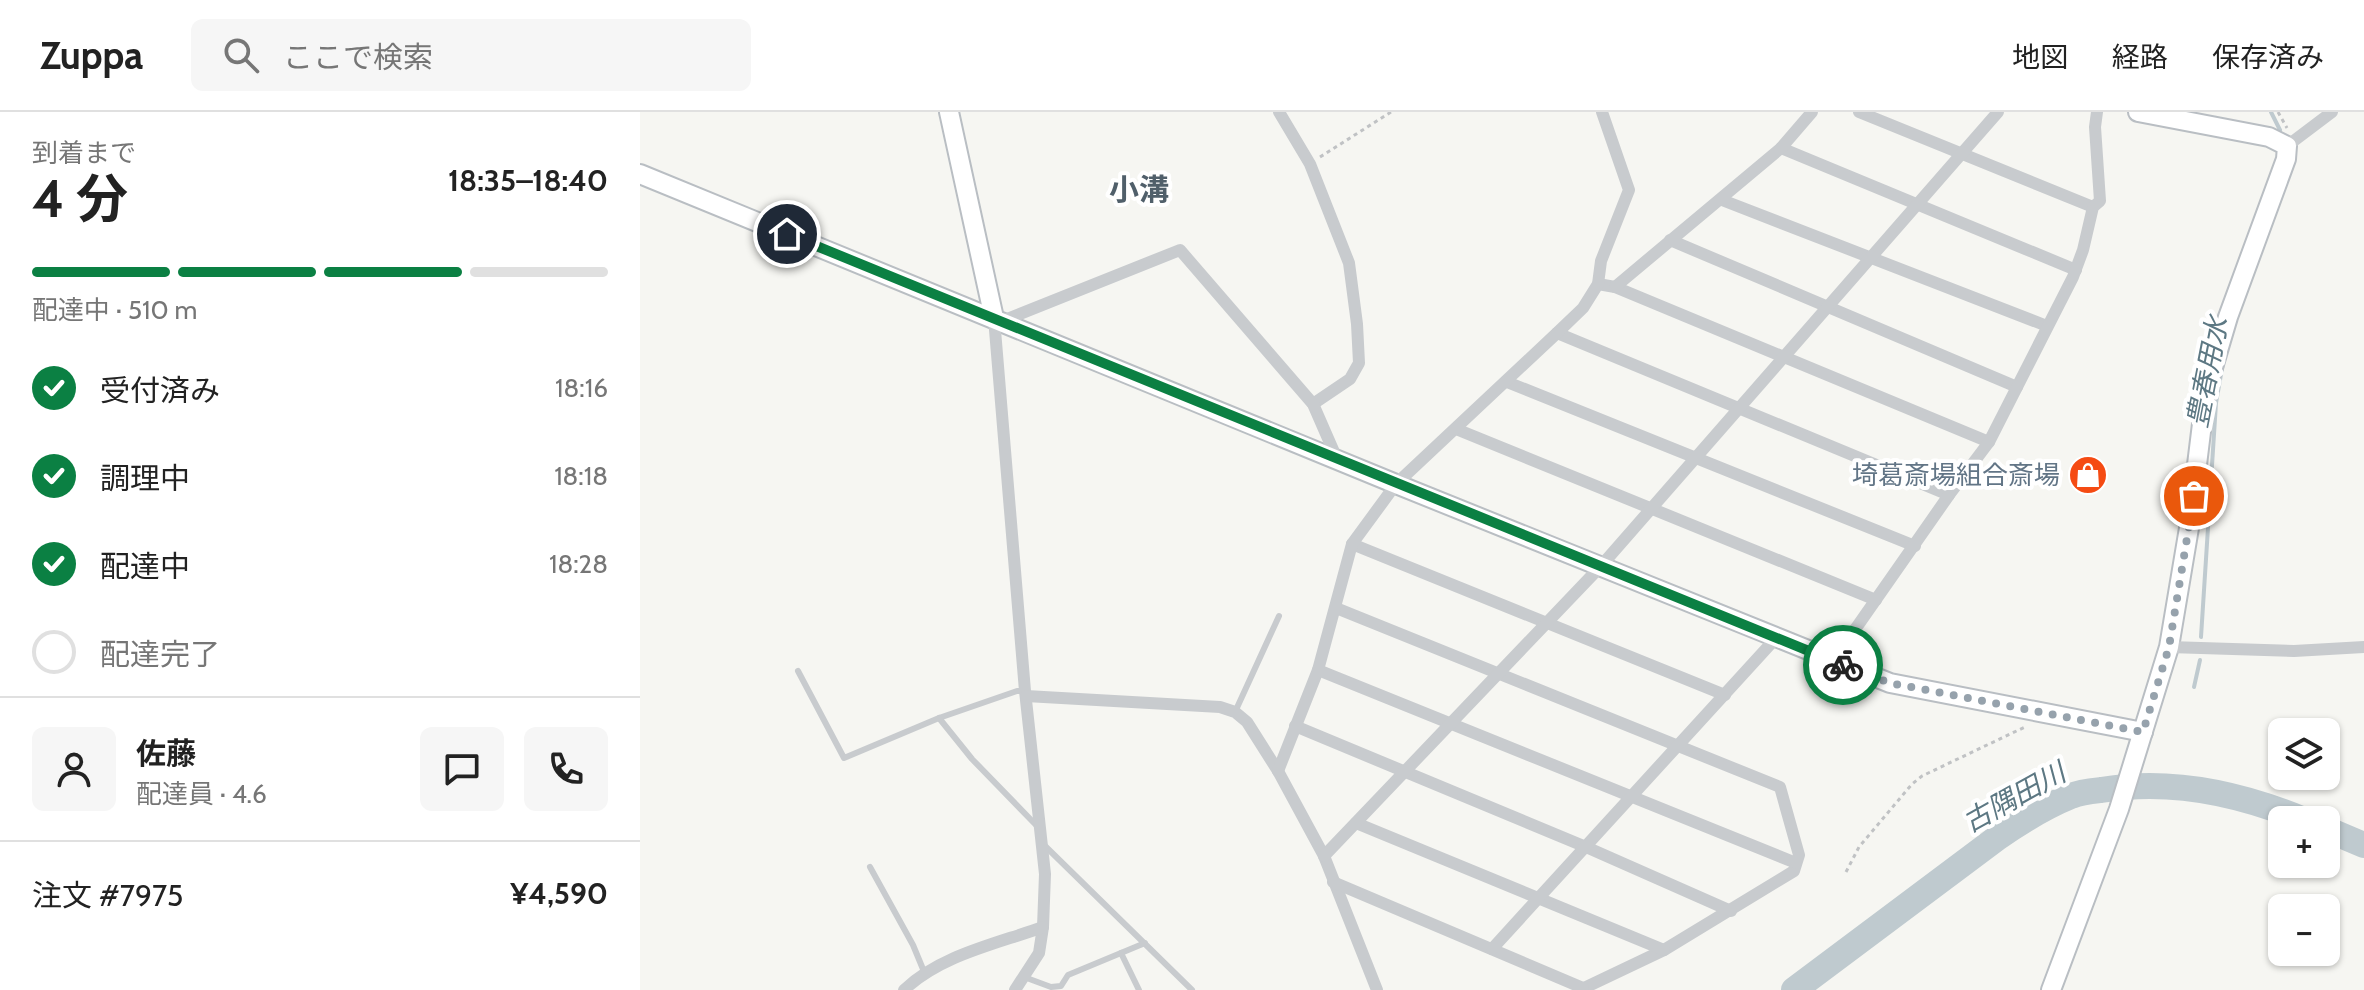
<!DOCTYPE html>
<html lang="ja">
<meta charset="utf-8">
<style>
:root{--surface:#fff;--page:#f6f6f6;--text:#222;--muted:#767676;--line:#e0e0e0;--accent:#0b8043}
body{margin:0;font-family:Cabin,"Noto Sans JP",sans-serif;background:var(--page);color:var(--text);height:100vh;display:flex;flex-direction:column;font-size:30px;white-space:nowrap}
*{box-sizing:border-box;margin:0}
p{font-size:26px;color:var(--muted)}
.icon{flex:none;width:44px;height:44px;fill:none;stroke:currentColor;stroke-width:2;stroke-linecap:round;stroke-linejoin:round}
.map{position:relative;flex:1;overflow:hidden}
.sheet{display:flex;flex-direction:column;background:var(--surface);width:640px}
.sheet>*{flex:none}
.buttons{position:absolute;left:1628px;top:606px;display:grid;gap:16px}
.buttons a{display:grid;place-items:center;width:72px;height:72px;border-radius:12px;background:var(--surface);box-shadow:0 2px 6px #0004;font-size:40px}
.pin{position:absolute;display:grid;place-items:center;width:68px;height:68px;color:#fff;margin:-34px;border:4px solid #fff;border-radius:50%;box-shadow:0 2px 8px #0007}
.courier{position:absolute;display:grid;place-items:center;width:80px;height:80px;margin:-40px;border:6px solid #0b8043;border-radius:50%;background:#fff;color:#222;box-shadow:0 2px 10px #0007}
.overview em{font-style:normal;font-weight:700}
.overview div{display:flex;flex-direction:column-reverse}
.overview{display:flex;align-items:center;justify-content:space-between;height:136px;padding:0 32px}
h1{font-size:52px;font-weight:700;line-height:60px}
.bar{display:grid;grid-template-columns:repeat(4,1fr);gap:12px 8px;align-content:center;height:96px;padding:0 32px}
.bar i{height:10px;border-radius:6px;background:var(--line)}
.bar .active{background:var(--accent)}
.bar p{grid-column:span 4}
.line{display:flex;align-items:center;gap:20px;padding:0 32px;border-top:2px solid var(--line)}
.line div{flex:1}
.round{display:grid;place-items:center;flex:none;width:84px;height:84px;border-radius:12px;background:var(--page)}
ol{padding:0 32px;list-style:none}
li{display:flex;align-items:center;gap:24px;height:88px}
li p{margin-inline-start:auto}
li .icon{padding:8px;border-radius:50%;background:var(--accent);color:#fff;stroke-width:4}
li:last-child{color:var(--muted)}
li i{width:44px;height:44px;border:4px solid var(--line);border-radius:50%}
header{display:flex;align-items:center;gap:48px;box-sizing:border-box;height:112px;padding:0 40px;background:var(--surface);border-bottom:2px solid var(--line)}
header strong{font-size:38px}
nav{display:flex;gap:44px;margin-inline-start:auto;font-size:28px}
.search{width:560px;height:72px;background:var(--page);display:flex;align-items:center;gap:20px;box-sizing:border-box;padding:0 28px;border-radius:12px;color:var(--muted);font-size:30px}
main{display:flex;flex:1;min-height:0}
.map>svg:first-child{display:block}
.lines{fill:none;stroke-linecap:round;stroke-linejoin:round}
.stream{stroke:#bfcacf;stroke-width:4}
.river{stroke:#bfcacf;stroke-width:26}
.secondary-casing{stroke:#b9bec3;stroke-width:22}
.path{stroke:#c0c2c4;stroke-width:3;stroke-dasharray:4 4;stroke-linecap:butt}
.lane{stroke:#c8cbce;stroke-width:6}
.street{stroke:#c8cbce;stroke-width:12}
.secondary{stroke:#fff;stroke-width:18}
.done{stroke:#96a2ac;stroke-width:8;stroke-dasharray:0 14.4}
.route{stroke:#0b8043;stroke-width:10}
.labels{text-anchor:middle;stroke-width:8;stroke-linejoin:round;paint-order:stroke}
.poi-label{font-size:26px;fill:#627586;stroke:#fff;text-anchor:end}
.water-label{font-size:28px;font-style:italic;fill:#5d7883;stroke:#fff}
.quarter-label{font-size:30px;font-weight:bold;fill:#505f6a;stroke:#fff}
</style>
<header>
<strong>Zuppa</strong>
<div class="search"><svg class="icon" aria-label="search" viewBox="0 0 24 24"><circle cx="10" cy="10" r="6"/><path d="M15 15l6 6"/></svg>ここで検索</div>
<nav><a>地図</a><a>経路</a><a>保存済み</a></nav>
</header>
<main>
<section class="sheet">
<div class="overview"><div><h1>4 分</h1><p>到着まで</p></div><em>18:35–18:40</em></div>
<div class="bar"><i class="active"></i><i class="active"></i><i class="active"></i><i></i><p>配達中 · 510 m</p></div>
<ol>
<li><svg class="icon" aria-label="check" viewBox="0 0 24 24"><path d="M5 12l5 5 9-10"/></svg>受付済み<p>18:16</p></li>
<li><svg class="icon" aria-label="check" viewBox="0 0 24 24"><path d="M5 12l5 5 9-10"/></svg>調理中<p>18:18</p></li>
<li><svg class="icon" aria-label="check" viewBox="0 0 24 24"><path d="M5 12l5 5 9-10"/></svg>配達中<p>18:28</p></li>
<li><i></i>配達完了</li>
</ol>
<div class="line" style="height:144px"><a class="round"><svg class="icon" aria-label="person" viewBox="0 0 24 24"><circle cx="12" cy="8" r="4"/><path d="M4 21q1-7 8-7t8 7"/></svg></a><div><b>佐藤</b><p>配達員 · 4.6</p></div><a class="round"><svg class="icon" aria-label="chat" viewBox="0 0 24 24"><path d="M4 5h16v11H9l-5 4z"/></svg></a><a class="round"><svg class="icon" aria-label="phone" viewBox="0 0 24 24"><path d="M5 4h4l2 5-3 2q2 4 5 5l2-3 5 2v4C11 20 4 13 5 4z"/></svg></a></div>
<div class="line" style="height:104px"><div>注文 #7975</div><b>¥4,590</b></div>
</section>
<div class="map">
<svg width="1724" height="878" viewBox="0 0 1724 878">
<rect width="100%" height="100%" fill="#f6f6f2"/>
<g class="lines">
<g class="stream">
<polyline points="1631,0 1640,18"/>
<polyline points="1561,525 1576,291 1583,251"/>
<polyline points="1554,575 1560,548"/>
</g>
<g class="river">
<polyline points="1686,717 1724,733"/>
<path d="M1154,878L1357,726C1380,710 1404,695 1431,684C1440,680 1451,679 1461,678C1531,666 1599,681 1664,708"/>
</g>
<g class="secondary-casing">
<g id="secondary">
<polyline points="309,0 354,206"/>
<polyline points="0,62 756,372 1250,571 1503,620"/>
<polyline points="1411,878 1479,697 1529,535 1550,410 1566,279 1588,205 1646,47 1647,34 1629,25 1498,0"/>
</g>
</g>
<g class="path">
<polyline points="1638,0 1647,16"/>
<polyline points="680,45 751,0"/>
<polyline points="1206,760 1219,735 1272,672 1282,664 1387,614"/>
</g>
<g class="lane">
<polyline points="158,559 204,646 299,606 377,579 385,579"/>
<polyline points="595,600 639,504"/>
<polyline points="299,606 332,647 397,714"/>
<polyline points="403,732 552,878"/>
<polyline points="230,755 273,833 285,862"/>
<polyline points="481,841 499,878"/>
<polyline points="384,865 411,875 421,874 428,863 505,831"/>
</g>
<g class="street">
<polyline points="639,0 670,52 709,151 717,212 719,251 710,267 673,292"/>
<polyline points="1219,0 1453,95"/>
<polyline points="1647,34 1692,0"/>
<polyline points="1141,36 1436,158"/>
<polyline points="1082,88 1407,214"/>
<polyline points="1030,128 1377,275"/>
<polyline points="958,172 975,175 1349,330"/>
<polyline points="975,175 1141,36 1172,0"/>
<polyline points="354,206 385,579 405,762 403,815 399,841 375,878"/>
<polyline points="362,209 540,138 673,292 697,347"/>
<polyline points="917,221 1309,383"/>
<polyline points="867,270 1275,434"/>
<polyline points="816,317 1236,488"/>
<polyline points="712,432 1085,583"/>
<polyline points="696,496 1140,675 1159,743 1154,759 1024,838 940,878"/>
<polyline points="1529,535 1654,539 1724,535"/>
<polyline points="1193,549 1309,383 1349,330 1433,165 1443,138 1453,95 1460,89 1455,15 1457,0"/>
<polyline points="678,558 1156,751"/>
<polyline points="386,584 580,595 595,600 607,610 638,659 684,744 737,878"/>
<polyline points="655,614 946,735 1091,799"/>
<polyline points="638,659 678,558 712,432 756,372 917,221 943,196 958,172 961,149 989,78 962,0"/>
<polyline points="716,711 1024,838"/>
<polyline points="684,744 961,454 1358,0"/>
<polyline points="693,770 943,876"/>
<polyline points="852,837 1136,526"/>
<path d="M264,878C301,843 356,832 403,815"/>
</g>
<use href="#secondary" class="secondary"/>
</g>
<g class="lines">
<polyline class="done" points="1203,553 1250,571 1503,620 1529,535 1554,384"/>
<polyline class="route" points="147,122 1203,553"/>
</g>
<defs>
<g id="shop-disc" transform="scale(2)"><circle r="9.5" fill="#f54b13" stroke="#fff"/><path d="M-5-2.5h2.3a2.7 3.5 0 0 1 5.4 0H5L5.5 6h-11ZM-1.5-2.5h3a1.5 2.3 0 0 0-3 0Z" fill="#fff"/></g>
</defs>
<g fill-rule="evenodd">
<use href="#shop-disc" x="1448" y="363"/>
</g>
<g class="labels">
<g class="poi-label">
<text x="1420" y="372">埼葛斎場組合斎場</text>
</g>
<g class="water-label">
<text transform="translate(1567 260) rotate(-79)" y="10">豊春用水</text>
<text transform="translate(1374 685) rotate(-29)" y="10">古隅田川</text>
</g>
<g class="quarter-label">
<text x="499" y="88">小溝</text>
</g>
</g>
</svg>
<div class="buttons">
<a><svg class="icon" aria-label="layers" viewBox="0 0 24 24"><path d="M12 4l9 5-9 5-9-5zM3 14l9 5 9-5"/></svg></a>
<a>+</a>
<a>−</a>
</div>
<div class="pin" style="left:1554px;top:384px;background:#ea580c"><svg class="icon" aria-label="bag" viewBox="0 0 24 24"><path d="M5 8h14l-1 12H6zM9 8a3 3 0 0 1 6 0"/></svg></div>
<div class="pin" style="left:147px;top:122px;background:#1f2937"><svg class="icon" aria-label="home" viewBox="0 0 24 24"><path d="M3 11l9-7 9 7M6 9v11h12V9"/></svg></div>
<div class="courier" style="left:1203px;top:553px"><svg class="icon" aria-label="bike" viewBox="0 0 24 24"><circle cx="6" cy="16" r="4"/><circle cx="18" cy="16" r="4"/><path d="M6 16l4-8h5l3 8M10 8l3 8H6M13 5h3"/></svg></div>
</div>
</main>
